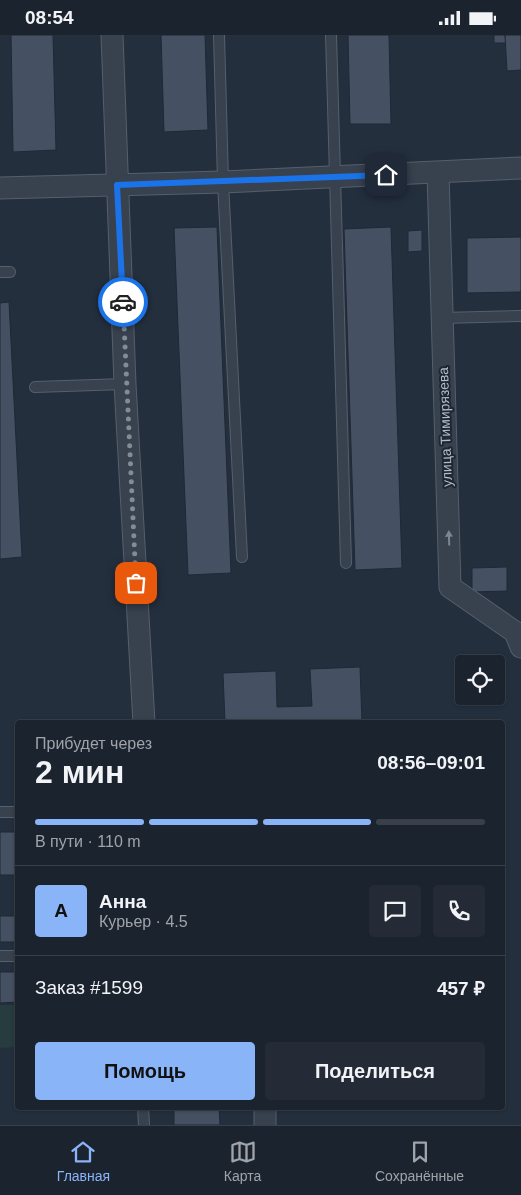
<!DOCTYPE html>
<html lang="ru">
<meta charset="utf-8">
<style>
:root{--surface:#1b232e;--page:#242b36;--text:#f1f3f6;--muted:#a0a4aa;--line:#39404a;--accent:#8ab4f8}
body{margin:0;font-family:Helvetica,sans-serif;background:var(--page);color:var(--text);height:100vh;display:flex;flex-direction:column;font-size:19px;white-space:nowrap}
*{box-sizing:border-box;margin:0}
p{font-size:16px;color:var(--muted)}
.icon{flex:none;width:28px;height:28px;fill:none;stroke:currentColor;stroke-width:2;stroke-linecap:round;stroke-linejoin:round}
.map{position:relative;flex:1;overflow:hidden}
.drawer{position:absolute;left:15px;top:685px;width:490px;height:390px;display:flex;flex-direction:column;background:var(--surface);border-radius:5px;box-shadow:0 1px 4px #0004,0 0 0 1px var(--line)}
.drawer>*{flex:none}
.controls{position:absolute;left:455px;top:620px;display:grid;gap:10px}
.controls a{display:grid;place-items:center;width:50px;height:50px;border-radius:5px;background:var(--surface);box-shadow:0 1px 4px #0004,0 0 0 1px var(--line);font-size:25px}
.pin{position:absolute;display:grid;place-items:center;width:42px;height:42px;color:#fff;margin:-21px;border-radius:10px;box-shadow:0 2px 8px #0006}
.courier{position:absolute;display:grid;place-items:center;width:50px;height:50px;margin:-25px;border:4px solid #1a73e8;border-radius:50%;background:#fff;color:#222;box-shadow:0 1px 6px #0007}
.headline em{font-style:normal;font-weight:600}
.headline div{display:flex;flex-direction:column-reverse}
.headline{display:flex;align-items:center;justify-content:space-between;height:85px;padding:0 20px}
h1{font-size:32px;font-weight:600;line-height:38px}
.bar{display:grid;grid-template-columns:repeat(4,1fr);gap:8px 5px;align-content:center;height:60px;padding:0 20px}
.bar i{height:6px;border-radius:4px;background:var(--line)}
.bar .on{background:var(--accent)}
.bar p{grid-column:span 4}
.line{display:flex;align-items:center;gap:12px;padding:0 20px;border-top:1px solid var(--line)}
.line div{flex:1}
.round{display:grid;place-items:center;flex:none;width:52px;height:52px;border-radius:5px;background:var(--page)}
.primary-button{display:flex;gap:10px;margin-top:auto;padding:10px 20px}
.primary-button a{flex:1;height:58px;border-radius:5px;background:var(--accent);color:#111;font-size:20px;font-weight:600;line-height:58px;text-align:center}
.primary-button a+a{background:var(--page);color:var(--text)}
.status{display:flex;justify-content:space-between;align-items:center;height:35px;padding:0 25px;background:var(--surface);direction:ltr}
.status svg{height:14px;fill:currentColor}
.tab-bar{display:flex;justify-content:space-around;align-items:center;height:70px;border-top:1px solid var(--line);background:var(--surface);font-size:14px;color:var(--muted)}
.tab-bar a{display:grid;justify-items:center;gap:2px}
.tab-bar .on{color:var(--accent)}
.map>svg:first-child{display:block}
.green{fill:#263c3f}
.building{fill:#455162;stroke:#1f2835}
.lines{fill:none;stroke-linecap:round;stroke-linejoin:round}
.service-casing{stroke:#565f6c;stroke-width:12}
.minor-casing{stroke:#565f6c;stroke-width:23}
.service{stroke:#38414e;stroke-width:10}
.minor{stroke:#38414e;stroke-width:21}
.oneway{fill:#7c8592}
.done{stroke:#828b98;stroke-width:5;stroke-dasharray:0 9}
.route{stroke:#1a73e8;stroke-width:6}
.labels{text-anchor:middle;stroke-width:4;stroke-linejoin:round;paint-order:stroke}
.street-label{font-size:14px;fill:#b4bcc9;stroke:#1d2633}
</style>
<div class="status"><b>08:54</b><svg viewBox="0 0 49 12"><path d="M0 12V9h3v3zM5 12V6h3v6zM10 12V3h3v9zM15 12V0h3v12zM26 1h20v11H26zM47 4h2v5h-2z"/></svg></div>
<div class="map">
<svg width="521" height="1090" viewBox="0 0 521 1090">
<rect width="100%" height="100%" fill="#242f3e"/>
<polygon class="green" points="0,970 17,970 17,1012 0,1013"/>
<g class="building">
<polygon points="11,0 53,0 56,115 13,117"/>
<polygon points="161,0 205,0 208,95 164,97"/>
<polygon points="348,0 389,0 391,89 350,89"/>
<polygon points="494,0 505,0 506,8 494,8"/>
<polygon points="505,0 521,0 521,35 507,36"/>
<polygon points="217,192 231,538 188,540 174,193"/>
<polygon points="391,192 402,533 355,535 344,194"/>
<polygon points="422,195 422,216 408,217 408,196"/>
<polygon points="521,202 521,257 467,258 467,203"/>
<polygon points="9,267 22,522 0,524 0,268"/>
<polygon points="507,532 507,556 472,557 472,533"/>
<polygon points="360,632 362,688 225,688 223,638 276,636 277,672 312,671 310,634"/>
<rect x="0" y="797" width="18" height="43"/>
<rect x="0" y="881" width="18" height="26"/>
<polygon points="0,937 18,937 18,967 0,968"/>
<polygon points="174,1072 219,1072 220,1090 174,1090"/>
</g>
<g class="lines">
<g class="service-casing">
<g id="service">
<polyline points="219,0 223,147 242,522"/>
<polyline points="331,0 346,528"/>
<polyline points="0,237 10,237"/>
<polyline points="442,283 521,281"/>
<polyline points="35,352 125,349"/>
<polyline points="0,777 18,777"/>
<polyline points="0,921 18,921"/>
<polyline points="143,1072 144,1090"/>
</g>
</g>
<g class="minor-casing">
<g id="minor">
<polyline points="112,0 125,349 144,688"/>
<polyline points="438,138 450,552 515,597 521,612"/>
<polyline points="0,153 223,147 521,133"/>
<polyline points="265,1072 265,1090"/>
</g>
</g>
<use href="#service" class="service"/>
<use href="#minor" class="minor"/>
</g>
<defs><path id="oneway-solid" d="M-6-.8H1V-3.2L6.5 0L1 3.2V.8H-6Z" transform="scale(1.25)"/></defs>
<use class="oneway" href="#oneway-solid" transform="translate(449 503) rotate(-92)"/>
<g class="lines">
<polyline class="done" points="123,267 136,548"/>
<polyline class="route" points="123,267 117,150 386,140"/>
</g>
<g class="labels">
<g class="street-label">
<text transform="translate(445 392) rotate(-92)" y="5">улица Тимирязева</text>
</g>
</g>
</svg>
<div class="controls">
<a><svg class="icon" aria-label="locate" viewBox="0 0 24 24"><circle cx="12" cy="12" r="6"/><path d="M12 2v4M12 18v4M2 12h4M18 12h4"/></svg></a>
</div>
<div class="pin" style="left:136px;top:548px;background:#ea580c"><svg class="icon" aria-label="bag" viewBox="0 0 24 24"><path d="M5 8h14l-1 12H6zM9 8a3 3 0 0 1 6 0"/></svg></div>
<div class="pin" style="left:386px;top:140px;background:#1f2937"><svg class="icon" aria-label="home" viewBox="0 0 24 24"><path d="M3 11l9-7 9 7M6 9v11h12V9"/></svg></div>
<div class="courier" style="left:123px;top:267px"><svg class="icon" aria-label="car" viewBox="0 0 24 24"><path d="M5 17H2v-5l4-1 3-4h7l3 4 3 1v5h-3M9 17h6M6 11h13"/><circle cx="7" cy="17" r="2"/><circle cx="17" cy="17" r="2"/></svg></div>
<section class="drawer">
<div class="headline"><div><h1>2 мин</h1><p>Прибудет через</p></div><em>08:56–09:01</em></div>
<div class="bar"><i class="on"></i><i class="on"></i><i class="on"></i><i></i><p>В пути · 110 m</p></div>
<div class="line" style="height:90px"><b class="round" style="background:var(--accent);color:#111">А</b><div><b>Анна</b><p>Курьер · 4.5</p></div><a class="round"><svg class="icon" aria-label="chat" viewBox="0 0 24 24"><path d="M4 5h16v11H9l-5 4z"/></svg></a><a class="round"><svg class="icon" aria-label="phone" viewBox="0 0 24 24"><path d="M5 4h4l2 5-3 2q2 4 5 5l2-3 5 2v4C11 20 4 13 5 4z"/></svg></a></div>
<div class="line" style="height:65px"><div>Заказ #1599</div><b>457 ₽</b></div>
<div class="primary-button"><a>Помощь</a><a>Поделиться</a></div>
</section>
</div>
<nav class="tab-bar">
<a class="on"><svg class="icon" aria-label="home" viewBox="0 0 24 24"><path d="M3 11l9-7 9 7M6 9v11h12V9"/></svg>Главная</a>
<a><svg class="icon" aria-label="map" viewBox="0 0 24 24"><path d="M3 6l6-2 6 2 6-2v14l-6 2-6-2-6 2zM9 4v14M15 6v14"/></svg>Карта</a>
<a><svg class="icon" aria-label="saved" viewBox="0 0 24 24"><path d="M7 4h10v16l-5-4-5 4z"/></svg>Сохранённые</a>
</nav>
